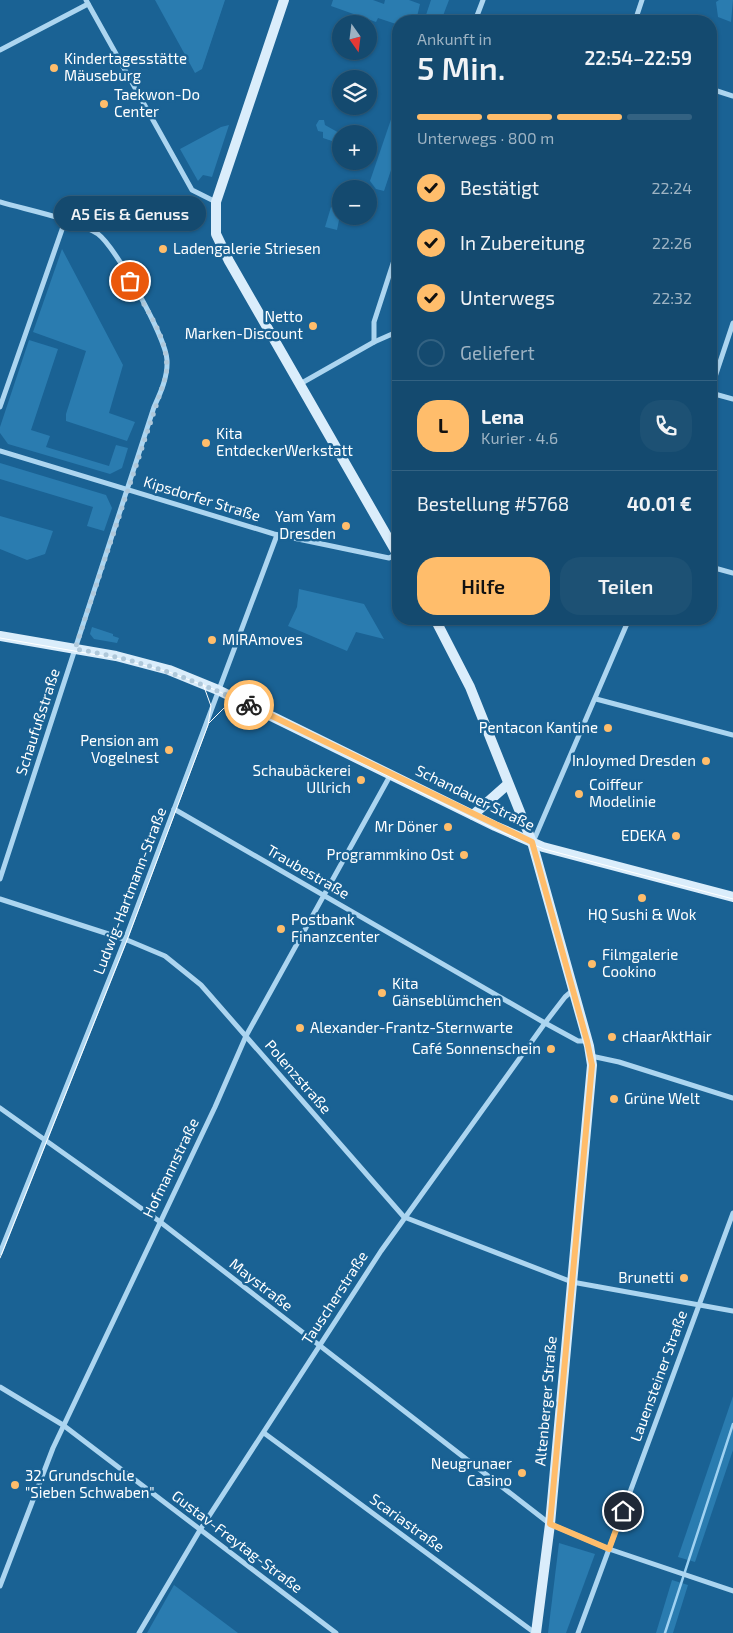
<!DOCTYPE html>
<html lang="de">
<meta charset="utf-8">
<style>
:root{--surface:#144a6f;--page:#1d5174;--text:#f1f3f6;--muted:#9db3c3;--line:#336282;--accent:#ffbd6b}
body{margin:0;font-family:"Exo 2",sans-serif;background:var(--page);color:var(--text);height:100vh;display:flex;flex-direction:column;font-size:19px;white-space:nowrap}
*{box-sizing:border-box;margin:0}
p{font-size:16px;color:var(--muted)}
.icon{flex:none;width:28px;height:28px;fill:none;stroke:currentColor;stroke-width:2;stroke-linecap:round;stroke-linejoin:round}
.map{position:relative;flex:1;overflow:hidden}
.panel{position:absolute;left:392px;top:15px;width:325px;height:610px;display:flex;flex-direction:column;background:var(--surface);border-radius:20px;box-shadow:0 1px 4px #0004,0 0 0 1px var(--line)}
.panel>*{flex:none}
.needle{width:32px;rotate:166deg}
.controls{position:absolute;left:332px;top:15px;display:grid;gap:10px}
.controls a{display:grid;place-items:center;width:45px;height:45px;border-radius:50%;background:var(--surface);box-shadow:0 1px 4px #0004,0 0 0 1px var(--line);font-size:25px}
.pin{position:absolute;display:grid;place-items:center;width:42px;height:42px;color:#fff;margin:-21px;border:2px solid #fff;border-radius:50%;box-shadow:0 1px 5px #0007}
.courier{position:absolute;display:grid;place-items:center;width:50px;height:50px;margin:-25px;border:4px solid #ffbd6b;border-radius:50%;background:#fff;color:#222;box-shadow:0 1px 6px #0007}
.bubble{position:absolute;height:35px;border-radius:18px;background:var(--surface);box-shadow:0 1px 4px #0004,0 0 0 1px var(--line);font-size:16px;font-weight:600;line-height:35px;text-align:center}
.headline em{font-style:normal;font-weight:600}
.headline div{display:flex;flex-direction:column-reverse}
.headline{display:flex;align-items:center;justify-content:space-between;height:85px;padding:0 25px}
h1{font-size:32px;font-weight:600;line-height:38px}
.bar{display:grid;grid-template-columns:repeat(4,1fr);gap:8px 5px;align-content:center;height:60px;padding:0 25px}
.bar i{height:6px;border-radius:4px;background:var(--line)}
.bar .active{background:var(--accent)}
.bar p{grid-column:span 4}
.line{display:flex;align-items:center;gap:12px;padding:0 25px;border-top:1px solid var(--line)}
.line div{flex:1}
.round{display:grid;place-items:center;flex:none;width:52px;height:52px;border-radius:20px;background:var(--page)}
ol{padding:0 25px;list-style:none}
li{display:flex;align-items:center;gap:15px;height:55px}
li p{margin-inline-start:auto}
li .icon{padding:5px;border-radius:50%;background:var(--accent);color:#111;stroke-width:4}
li:last-child{color:var(--muted)}
li i{width:28px;height:28px;border:2px solid var(--line);border-radius:50%}
.primary-button{display:flex;gap:10px;margin-top:auto;padding:10px 25px}
.primary-button a{flex:1;height:58px;border-radius:20px;background:var(--accent);color:#111;font-size:20px;font-weight:600;line-height:58px;text-align:center}
.primary-button a+a{background:var(--page);color:var(--text)}
.map>svg:first-child{display:block}
.green{fill:#2a7cb0}
.lines{fill:none;stroke-linecap:round;stroke-linejoin:round}
.stream{stroke:#9fd2f2;stroke-width:2.5}
.street{stroke:#acd5f0;stroke-width:5}
.secondary{stroke:#daedfb;stroke-width:10}
.tram{stroke:#fff;stroke-width:1}
.done{stroke:#afc8da;stroke-width:5;stroke-dasharray:0 9}
.route{stroke:#ffbd6b;stroke-width:6}
.poi-dot{fill:#ffbd6b;stroke:#1a6294;stroke-width:2}
.labels{text-anchor:middle;stroke-width:5;stroke-linejoin:round;paint-order:stroke}
.poi-label{font-size:15px;fill:#fff;stroke:#1a6294;text-anchor:start}
.street-label{font-size:15px;fill:#fff;stroke:#1a6294}
</style>
<div class="map">
<svg width="733" height="1633" viewBox="0 0 733 1633">
<rect width="100%" height="100%" fill="#1a6294"/>
<g class="green">
<polygon points="155,0 225,0 202,69 195,73"/>
<polygon points="333,0 373,0 384,4 385,0 409,0 420,4 416,21 399,21 399,25 378,18 376,22 331,6"/>
<polygon points="431,0 449,0 441,21 424,21"/>
<polygon points="719,0 733,0 731,22 718,17 716,2"/>
<polygon points="399,96 399,146 384,191 376,189 370,181"/>
<polygon points="319,120 324,120 325,125 341,134 340,141 335,142 323,138 323,132 318,131 316,125"/>
<polygon points="229,125 212,177 203,175 198,181 180,149 221,127"/>
<polygon points="331,207 341,210 337,230 325,227"/>
<polygon points="62,249 123,365 109,413 135,422 127,441 66,421 66,414 86,351 33,332"/>
<polygon points="29,340 58,349 31,430 50,436 46,447 109,466 116,445 128,448 122,468 110,474 8,444 0,433 0,427"/>
<polygon points="0,463 106,495 112,508 104,531 87,526 93,507 0,479"/>
<polygon points="0,516 53,531 45,554 27,560 0,549"/>
<polygon points="299,589 364,604 384,639 356,632 347,651 288,626 297,607"/>
<polygon points="92,627 113,634 113,636 119,638 117,643 94,639 90,634"/>
<polygon points="733,1396 733,1450 695,1562 678,1557"/>
<polygon points="559,1543 595,1554 566,1633 548,1633"/>
<polygon points="672,1580 688,1585 673,1633 656,1633"/>
<polygon points="174,1585 238,1633 147,1633"/>
</g>
<g class="lines">
<polyline class="stream" points="665,1633 733,1424"/>
<g class="street">
<polyline points="86,0 192,190 216,202"/>
<polyline points="475,21 483,0"/>
<polyline points="635,21 642,0"/>
<polyline points="0,50 88,4"/>
<polyline points="711,89 733,96"/>
<path d="M0,202C27,210 75,219 98,234C116,247 166,338 167,360C168,376 161,392 154,407L0,879"/>
<polyline points="374,342 374,322 399,245"/>
<polyline points="300,384 374,342 399,331"/>
<polyline points="711,389 733,323"/>
<polyline points="711,393 733,399"/>
<polyline points="0,407 65,221"/>
<polyline points="0,451 274,534 389,558 399,553"/>
<polyline points="711,567 733,573"/>
<polyline points="596,699 733,735"/>
<polyline points="174,809 545,1023 578,1041 587,1041"/>
<polyline points="533,842 629,619"/>
<polyline points="0,899 127,940 165,956 201,985 404,1217 572,1282 733,1311"/>
<polyline points="591,1056 619,1062 733,1098"/>
<polyline points="0,1108 159,1221 550,1524 609,1549 733,1591"/>
<polyline points="0,1253 125,940 277,535"/>
<polyline points="0,1387 63,1425 336,1633"/>
<polyline points="264,1433 535,1633"/>
<polyline points="0,1586 53,1448 215,1107 246,1036 391,774"/>
<polyline points="139,1633 200,1530 381,1251 545,1023 565,997 572,991"/>
<polyline points="578,1633 733,1213"/>
</g>
<g class="secondary">
<polyline points="284,0 216,202 216,234 229,261 399,557"/>
<polyline points="435,619 470,687 532,842 589,1046 592,1065 550,1524 536,1633"/>
<polyline points="0,636 116,656 169,670 218,690 495,826 543,847 733,897"/>
<polyline points="473,815 508,784"/>
</g>
<g class="tram">
<polyline points="0,638 120,659 169,672 218,691 494,829 544,849 733,899"/>
<polyline points="209,723 224,708 242,705"/>
<polyline points="0,1258 127,940 208,725 211,706 203,684"/>
</g>
</g>
<g class="lines">
<path class="done" d="M130,281C147,311 171,340 166,376L75,649C139,659 190,678 249,705"/>
<polyline class="route" points="249,705 532,842 587,1041 592,1065 550,1524 609,1549 623,1511"/>
</g>
<g class="poi-dot">
<circle cx="54" cy="68" r="5"/>
<circle cx="104" cy="104" r="5"/>
<circle cx="163" cy="249" r="5"/>
<circle cx="313" cy="326" r="5"/>
<circle cx="206" cy="443" r="5"/>
<circle cx="346" cy="526" r="5"/>
<circle cx="212" cy="640" r="5"/>
<circle cx="608" cy="728" r="5"/>
<circle cx="169" cy="750" r="5"/>
<circle cx="706" cy="761" r="5"/>
<circle cx="361" cy="780" r="5"/>
<circle cx="579" cy="794" r="5"/>
<circle cx="448" cy="827" r="5"/>
<circle cx="676" cy="836" r="5"/>
<circle cx="464" cy="855" r="5"/>
<circle cx="642" cy="898" r="5"/>
<circle cx="281" cy="929" r="5"/>
<circle cx="592" cy="964" r="5"/>
<circle cx="382" cy="993" r="5"/>
<circle cx="300" cy="1028" r="5"/>
<circle cx="612" cy="1037" r="5"/>
<circle cx="551" cy="1049" r="5"/>
<circle cx="614" cy="1099" r="5"/>
<circle cx="684" cy="1278" r="5"/>
<circle cx="522" cy="1473" r="5"/>
<circle cx="15" cy="1485" r="5"/>
</g>
<g class="labels">
<g class="poi-label">
<text x="64" y="64">Kindertagesstätte<tspan x="64" dy="17">Mäuseburg</tspan></text>
<text x="114" y="100">Taekwon-Do<tspan x="114" dy="17">Center</tspan></text>
<text x="173" y="254">Ladengalerie Striesen</text>
<text x="303" y="322" text-anchor="end">Netto<tspan x="303" dy="17">Marken-Discount</tspan></text>
<text x="216" y="439">Kita<tspan x="216" dy="17">EntdeckerWerkstatt</tspan></text>
<text x="336" y="522" text-anchor="end">Yam Yam<tspan x="336" dy="17">Dresden</tspan></text>
<text x="222" y="645">MIRAmoves</text>
<text x="598" y="733" text-anchor="end">Pentacon Kantine</text>
<text x="159" y="746" text-anchor="end">Pension am<tspan x="159" dy="17">Vogelnest</tspan></text>
<text x="696" y="766" text-anchor="end">InJoymed Dresden</text>
<text x="351" y="776" text-anchor="end">Schaubäckerei<tspan x="351" dy="17">Ullrich</tspan></text>
<text x="589" y="790">Coiffeur<tspan x="589" dy="17">Modelinie</tspan></text>
<text x="438" y="832" text-anchor="end">Mr Döner</text>
<text x="666" y="841" text-anchor="end">EDEKA</text>
<text x="454" y="860" text-anchor="end">Programmkino Ost</text>
<text x="642" y="920" text-anchor="middle">HQ Sushi &amp; Wok</text>
<text x="291" y="925">Postbank<tspan x="291" dy="17">Finanzcenter</tspan></text>
<text x="602" y="960">Filmgalerie<tspan x="602" dy="17">Cookino</tspan></text>
<text x="392" y="989">Kita<tspan x="392" dy="17">Gänseblümchen</tspan></text>
<text x="310" y="1033">Alexander-Frantz-Sternwarte</text>
<text x="622" y="1042">cHaarAktHair</text>
<text x="541" y="1054" text-anchor="end">Café Sonnenschein</text>
<text x="624" y="1104">Grüne Welt</text>
<text x="674" y="1283" text-anchor="end">Brunetti</text>
<text x="512" y="1469" text-anchor="end">Neugrunaer<tspan x="512" dy="17">Casino</tspan></text>
<text x="25" y="1481">32. Grundschule<tspan x="25" dy="17">"Sieben Schwaben"</tspan></text>
</g>
<g class="street-label">
<text transform="translate(202 499) rotate(17)" y="5">Kipsdorfer Straße</text>
<text transform="translate(38 722) rotate(-72)" y="5">Schaufußstraße</text>
<text transform="translate(475 798) rotate(26)" y="5">Schandauer Straße</text>
<text transform="translate(308 872) rotate(30)" y="5">Traubestraße</text>
<text transform="translate(130 891) rotate(-69)" y="5">Ludwig-Hartmann-Straße</text>
<text transform="translate(298 1077) rotate(49)" y="5">Polenzstraße</text>
<text transform="translate(171 1168) rotate(-64)" y="5">Hofmannstraße</text>
<text transform="translate(261 1285) rotate(38)" y="5">Maystraße</text>
<text transform="translate(335 1298) rotate(-57)" y="5">Tauscherstraße</text>
<text transform="translate(659 1376) rotate(-70)" y="5">Lauensteiner Straße</text>
<text transform="translate(546 1401) rotate(-85)" y="5">Altenberger Straße</text>
<text transform="translate(407 1523) rotate(36)" y="5">Scariastraße</text>
<text transform="translate(237 1542) rotate(37)" y="5">Gustav-Freytag-Straße</text>
</g>
</g>
</svg>
<div class="controls">
<a><svg class="needle" viewBox="-14 -14 28 28"><path d="M0-13l5 13h-10z" fill="#e53935"/><path d="M0 13l5-13h-10z" fill="#9db3c3"/></svg></a>
<a><svg class="icon" aria-label="layers" viewBox="0 0 24 24"><path d="M12 4l9 5-9 5-9-5zM3 14l9 5 9-5"/></svg></a>
<a>+</a>
<a>−</a>
</div>
<div class="pin" style="left:130px;top:281px;background:#ea580c"><svg class="icon" aria-label="bag" viewBox="0 0 24 24"><path d="M5 8h14l-1 12H6zM9 8a3 3 0 0 1 6 0"/></svg></div>
<div class="pin" style="left:623px;top:1511px;background:#1f2937"><svg class="icon" aria-label="home" viewBox="0 0 24 24"><path d="M3 11l9-7 9 7M6 9v11h12V9"/></svg></div>
<div class="courier" style="left:249px;top:705px"><svg class="icon" aria-label="bike" viewBox="0 0 24 24"><circle cx="6" cy="16" r="4"/><circle cx="18" cy="16" r="4"/><path d="M6 16l4-8h5l3 8M10 8l3 8H6M13 5h3"/></svg></div>
<div class="bubble" style="left:54px;top:196px;width:152px">A5 Eis &amp; Genuss</div>
<section class="panel">
<div class="headline"><div><h1>5 Min.</h1><p>Ankunft in</p></div><em>22:54–22:59</em></div>
<div class="bar"><i class="active"></i><i class="active"></i><i class="active"></i><i></i><p>Unterwegs · 800 m</p></div>
<ol>
<li><svg class="icon" aria-label="check" viewBox="0 0 24 24"><path d="M5 12l5 5 9-10"/></svg>Bestätigt<p>22:24</p></li>
<li><svg class="icon" aria-label="check" viewBox="0 0 24 24"><path d="M5 12l5 5 9-10"/></svg>In Zubereitung<p>22:26</p></li>
<li><svg class="icon" aria-label="check" viewBox="0 0 24 24"><path d="M5 12l5 5 9-10"/></svg>Unterwegs<p>22:32</p></li>
<li><i></i>Geliefert</li>
</ol>
<div class="line" style="height:90px"><b class="round" style="background:var(--accent);color:#111">L</b><div><b>Lena</b><p>Kurier · 4.6</p></div><a class="round"><svg class="icon" aria-label="phone" viewBox="0 0 24 24"><path d="M5 4h4l2 5-3 2q2 4 5 5l2-3 5 2v4C11 20 4 13 5 4z"/></svg></a></div>
<div class="line" style="height:65px"><div>Bestellung #5768</div><b>40.01 €</b></div>
<div class="primary-button"><a>Hilfe</a><a>Teilen</a></div>
</section>
</div>
